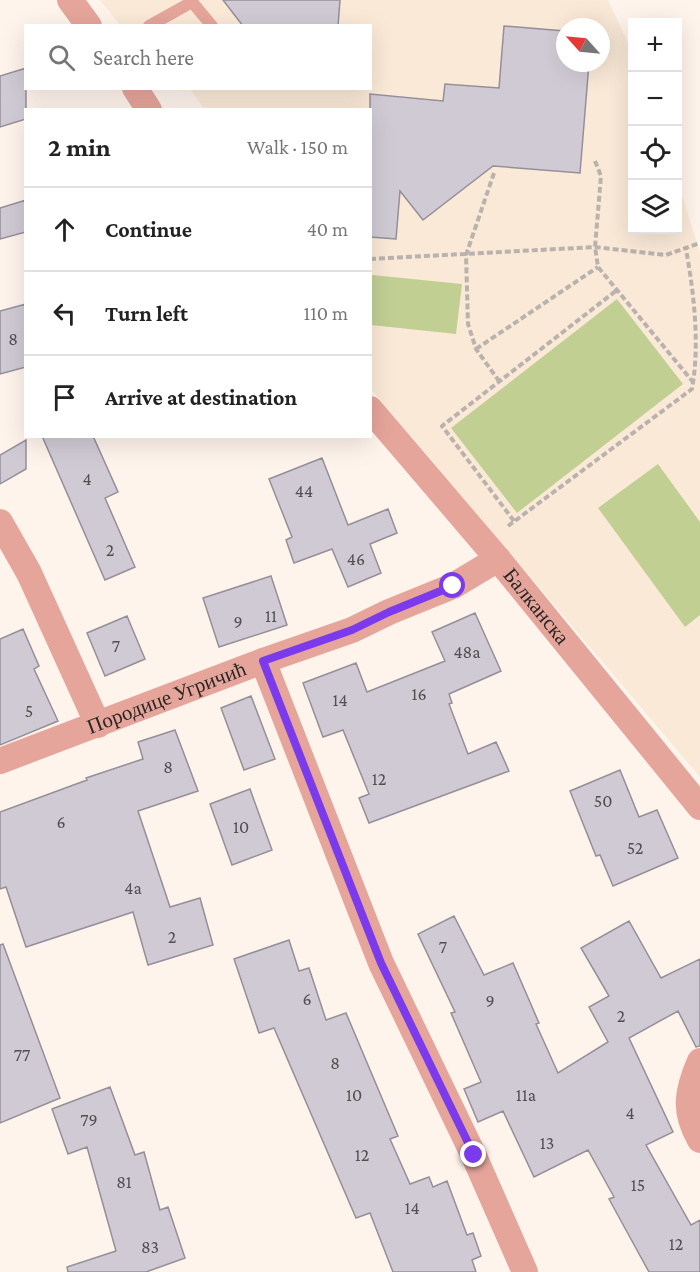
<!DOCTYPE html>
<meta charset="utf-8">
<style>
:root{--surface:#fff;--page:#f6f6f6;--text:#222;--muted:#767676;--line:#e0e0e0}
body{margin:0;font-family:"Crimson Pro",serif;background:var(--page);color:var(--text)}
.controls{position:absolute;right:18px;top:18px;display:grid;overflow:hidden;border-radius:0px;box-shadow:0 6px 24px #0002}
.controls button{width:54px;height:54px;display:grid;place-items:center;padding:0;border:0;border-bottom:2px solid var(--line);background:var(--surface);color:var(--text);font:30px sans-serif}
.compass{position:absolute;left:556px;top:18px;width:54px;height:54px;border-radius:50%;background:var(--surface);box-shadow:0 6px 24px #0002;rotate:297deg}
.stop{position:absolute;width:18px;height:18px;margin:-14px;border:4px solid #7c3aed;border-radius:50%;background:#fff}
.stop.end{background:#7c3aed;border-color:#fff;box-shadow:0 2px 6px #0008}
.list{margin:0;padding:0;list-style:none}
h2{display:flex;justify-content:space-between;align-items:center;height:78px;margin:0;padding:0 24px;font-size:26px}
h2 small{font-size:20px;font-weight:400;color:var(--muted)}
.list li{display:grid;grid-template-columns:39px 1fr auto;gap:18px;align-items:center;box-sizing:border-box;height:84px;padding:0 24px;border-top:2px solid var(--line)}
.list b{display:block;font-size:22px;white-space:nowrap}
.list em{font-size:20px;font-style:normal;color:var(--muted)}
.icon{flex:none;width:33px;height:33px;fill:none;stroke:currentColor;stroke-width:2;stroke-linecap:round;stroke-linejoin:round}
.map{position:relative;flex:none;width:700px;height:1272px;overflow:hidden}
.search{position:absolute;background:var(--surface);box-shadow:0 6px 24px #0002;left:24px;top:24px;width:348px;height:66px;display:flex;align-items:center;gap:15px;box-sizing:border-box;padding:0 21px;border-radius:0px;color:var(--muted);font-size:22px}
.panel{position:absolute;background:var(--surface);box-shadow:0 6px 24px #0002;left:24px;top:108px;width:348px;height:330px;border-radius:0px}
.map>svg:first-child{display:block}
.education{fill:#fae9d7;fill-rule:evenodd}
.green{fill:#c2cf93}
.building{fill:#cfcad4;stroke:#948f98;stroke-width:1.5}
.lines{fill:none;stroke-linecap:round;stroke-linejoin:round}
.path{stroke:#bab2ac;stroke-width:4;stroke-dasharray:6 3;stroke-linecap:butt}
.service{stroke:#e5a59b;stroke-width:12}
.minor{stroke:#e5a59b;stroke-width:26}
.route{stroke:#7c3aed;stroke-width:8}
.labels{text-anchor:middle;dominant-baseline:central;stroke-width:4.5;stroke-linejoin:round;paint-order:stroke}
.number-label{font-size:18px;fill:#534f50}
.street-label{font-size:21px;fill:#2a2624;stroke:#fff}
</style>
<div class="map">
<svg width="700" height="1272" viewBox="0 0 700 1272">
<rect width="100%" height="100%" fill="#fef4ec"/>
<path class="education" d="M100 0H608L632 51V230H678V182L700 253V777L371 389 370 110 204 109 190 89 370 88V26L120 25ZM565 27H601V63H565Z"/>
<path class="green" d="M372 275 462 284 456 334 371 325Z
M617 299 683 384 517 513 451 428Z
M658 464 700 522V615L685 627 598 508Z"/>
<path class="building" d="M223 0H340L338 26H243Z
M504 26 565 31V63H589L580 173 493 166 423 220 400 191 396 239 370 237V94L443 101 445 84 499 88Z
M26 68V119L0 127V76Z
M26 200V232L0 239V208Z
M26 304V367L0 374V311Z
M42 436H93L118 492 105 498 135 567 105 580Z
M26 440V469L0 484V455Z
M322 458 348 525 388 509 397 533 370 544 381 573 348 587 332 549 294 563 286 540 292 537 269 479Z
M271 576 287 625 219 647 203 598Z
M475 613 501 671 449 694 452 703 449 704 468 754 496 742 509 771 369 823 359 798 369 794 343 730 323 737 303 683 356 663 367 692 445 661 432 632Z
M127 616 145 659 105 676 87 633Z
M23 629 39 666 34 669 58 721 0 745V639Z
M251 696 275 759 244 770 221 708Z
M175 730 198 791 138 811 170 907 200 898 213 945 148 965 133 912 26 947 6 887 0 889V812L87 780 86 778 143 759 138 742Z
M620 770 639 817 657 810 678 858 613 886 600 855 596 856 570 791Z
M250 789 272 850 232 865 210 804Z
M454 916 484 975 513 963 539 1023 536 1024 558 1073 608 1042 589 1007 609 996 581 948 629 921 661 978 700 959V1046L696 1047 678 1011 629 1038 673 1132 646 1145 691 1225 700 1220V1272H649L609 1199 614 1197 588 1150 534 1177 503 1111 478 1122 464 1089 481 1082 451 1013 455 1012 418 934Z
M289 940 299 971 309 968 326 1020 346 1013 398 1136 390 1139 410 1184 429 1177 433 1187 447 1181 467 1235 473 1233 481 1256 472 1260 476 1272H393L370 1213 356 1218 274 1028 259 1033 234 959Z
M3 944 60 1098 0 1123V945Z
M110 1087 135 1155 144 1152 160 1210 168 1207 185 1258 146 1272H68L67 1267 116 1251 87 1147 68 1154 52 1109Z"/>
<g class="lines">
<path class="path" d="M595 161 601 176 595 247 598 267 693 382
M494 173 466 255 468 324 476 349 499 381
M370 259 595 247 666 255 700 243
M476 349 598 267
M514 521 442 426 617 290
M508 526 692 389C700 344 694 294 686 249"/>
<path class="service" d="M149 26 192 2 212 26"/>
<g class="minor">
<path d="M70 0 89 26"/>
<path d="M135 88 149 110"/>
<path id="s1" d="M370 409 498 559 700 807"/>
<path d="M0 522 29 573 98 725"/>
<path d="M263 661 381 963 474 1156 525 1272"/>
<path id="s2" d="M0 761 263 661 352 630 389 612 453 586 498 559"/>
<path d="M700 1061C687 1091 683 1111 700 1140"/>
</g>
</g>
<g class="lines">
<path class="route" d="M453 586 389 612 352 630 263 661 381 963 474 1155"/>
</g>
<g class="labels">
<g class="number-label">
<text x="13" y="339">8</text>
<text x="87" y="479">4</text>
<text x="304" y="491">44</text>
<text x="110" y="550">2</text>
<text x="356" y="559">46</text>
<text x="271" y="616">11</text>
<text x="238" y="622">9</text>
<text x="116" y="646">7</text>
<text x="467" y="652">48a</text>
<text x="419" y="694">16</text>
<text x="340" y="700">14</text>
<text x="29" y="711">5</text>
<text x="168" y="767">8</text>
<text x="379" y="779">12</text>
<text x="603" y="801">50</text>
<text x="61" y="822">6</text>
<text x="241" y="827">10</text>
<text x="635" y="848">52</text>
<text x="133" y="888">4a</text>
<text x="172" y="937">2</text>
<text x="443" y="947">7</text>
<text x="307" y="999">6</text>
<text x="490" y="1001">9</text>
<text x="621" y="1016">2</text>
<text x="22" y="1055">77</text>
<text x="335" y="1063">8</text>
<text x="354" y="1095">10</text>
<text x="526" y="1095">11a</text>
<text x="630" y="1113">4</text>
<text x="89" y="1120">79</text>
<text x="547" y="1143">13</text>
<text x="362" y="1155">12</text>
<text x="124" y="1182">81</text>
<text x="638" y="1185">15</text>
<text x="412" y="1208">14</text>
<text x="676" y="1244">12</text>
<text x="150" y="1247">83</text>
</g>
<g class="street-label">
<text stroke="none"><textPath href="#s1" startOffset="258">Балканска</textPath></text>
<text stroke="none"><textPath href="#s2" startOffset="178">Породице Угричић</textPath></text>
</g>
</g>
</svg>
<div class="controls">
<button>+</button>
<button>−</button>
<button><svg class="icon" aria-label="locate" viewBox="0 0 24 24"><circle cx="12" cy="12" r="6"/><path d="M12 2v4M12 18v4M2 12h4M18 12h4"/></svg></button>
<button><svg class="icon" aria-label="layers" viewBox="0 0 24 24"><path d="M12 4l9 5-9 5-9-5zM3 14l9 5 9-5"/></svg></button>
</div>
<svg class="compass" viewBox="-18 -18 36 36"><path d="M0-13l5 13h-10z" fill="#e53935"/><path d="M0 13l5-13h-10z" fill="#767676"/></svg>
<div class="stop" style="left:453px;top:586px"></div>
<div class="stop end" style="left:474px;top:1155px"></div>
<div class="search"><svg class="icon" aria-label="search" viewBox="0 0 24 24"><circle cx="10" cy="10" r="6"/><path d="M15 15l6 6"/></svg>Search here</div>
<section class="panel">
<h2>2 min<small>Walk · 150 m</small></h2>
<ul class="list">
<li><svg class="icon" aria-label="ahead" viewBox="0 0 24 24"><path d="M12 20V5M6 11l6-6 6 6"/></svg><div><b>Continue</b></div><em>40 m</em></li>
<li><svg class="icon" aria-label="left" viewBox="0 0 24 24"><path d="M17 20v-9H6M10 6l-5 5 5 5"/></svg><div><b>Turn left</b></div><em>110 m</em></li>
<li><svg class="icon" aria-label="arrive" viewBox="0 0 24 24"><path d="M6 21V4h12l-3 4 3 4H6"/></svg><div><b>Arrive at destination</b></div></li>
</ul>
</section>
</div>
